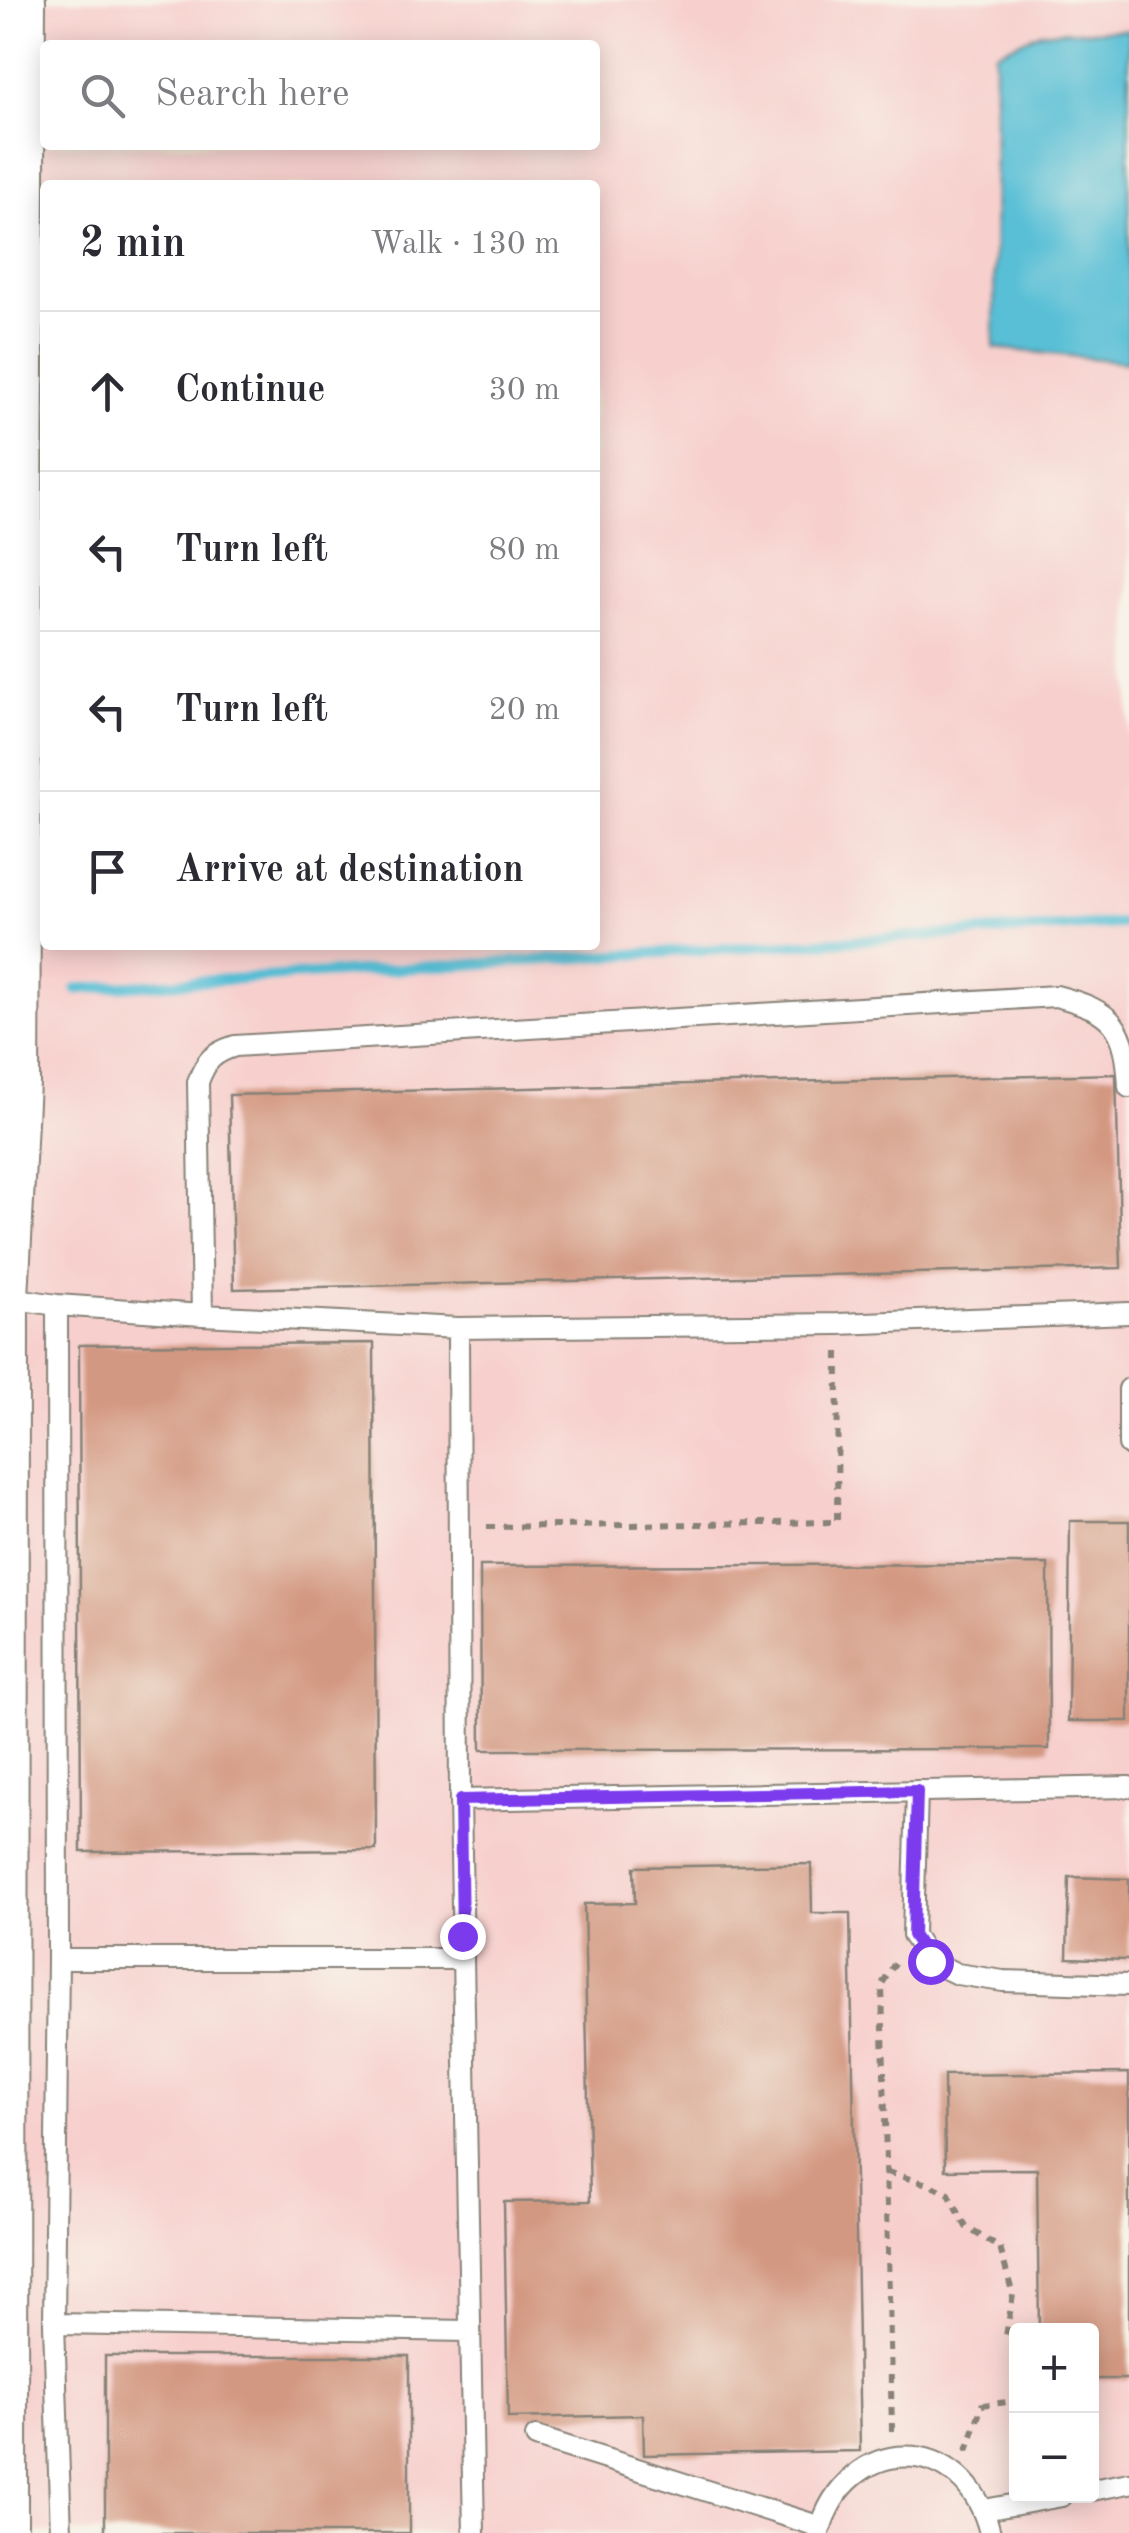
<!DOCTYPE html>
<meta charset="utf-8">
<style>
:root{--surface:#fff;--page:#f2f2f3;--text:#2b2b33;--muted:#7c7c81;--line:#e1e1e2}
body{margin:0;font-family:"Old Standard TT",serif;background:var(--page);color:var(--text)}
.controls{position:absolute;right:30px;bottom:30px;display:grid;overflow:hidden;border-radius:10px;box-shadow:0 5px 25px #0003}
.controls button{width:90px;height:90px;display:grid;place-items:center;padding:0;border:0;border-bottom:2px solid var(--line);background:var(--surface);color:var(--text);font:50px sans-serif}
.stop{position:absolute;width:30px;height:30px;margin:-22px;border:8px solid #7c3aed;border-radius:50%;background:#fff}
.stop.end{background:#7c3aed;border-color:#fff;box-shadow:0 2px 10px #0008}
.list{margin:0;padding:0;list-style:none}
h2{display:flex;justify-content:space-between;align-items:center;height:130px;margin:0;padding:0 40px;font-size:42px}
h2 small{font-size:32px;font-weight:400;color:var(--muted)}
.list li{display:grid;grid-template-columns:65px 1fr auto;gap:30px;align-items:center;box-sizing:border-box;height:160px;padding:0 40px;border-top:2px solid var(--line)}
.list b{display:block;font-size:38px;white-space:nowrap}
.list em{font-size:32px;font-style:normal;color:var(--muted)}
.icon{flex:none;width:55px;height:55px;fill:none;stroke:currentColor;stroke-width:2;stroke-linecap:round;stroke-linejoin:round}
.map{position:relative;flex:none;width:1129px;height:2533px;overflow:hidden}
.search{position:absolute;background:var(--surface);box-shadow:0 5px 25px #0003;left:40px;top:40px;width:560px;height:110px;display:flex;align-items:center;gap:25px;box-sizing:border-box;padding:0 35px;border-radius:10px;color:var(--muted);font-size:38px}
.panel{position:absolute;background:var(--surface);box-shadow:0 5px 25px #0003;left:40px;top:180px;width:560px;height:770px;border-radius:10px}
.map>svg:first-child{display:block}
.built{fill:#f7d0ce;fill-rule:evenodd}
.water{fill:#59bfd6;stroke:#3a6e79;stroke-width:2.5}
.lines{fill:none;stroke-linecap:round;stroke-linejoin:round}
.stream{stroke:#59bfd6;stroke-width:11}
.building{fill:#d39881}
.service-casing{stroke:#888278;stroke-width:24}
.tertiary-casing{stroke:#888278;stroke-width:54}
.path{stroke:#888278;stroke-width:6;stroke-dasharray:8 8;stroke-linecap:butt}
.service{stroke:#fff;stroke-width:20}
.tertiary{stroke:#fff;stroke-width:50}
.route{stroke:#7c3aed;stroke-width:12}
</style>
<div class="map">
<svg width="1129" height="2533" viewBox="0 0 1129 2533">
<rect width="100%" height="100%" fill="#f7f3e8"/>
<filter id="ink" filterUnits="userSpaceOnUse"><feTurbulence type="fractalNoise" baseFrequency=".01" numOctaves="2"/><feDisplacementMap in="SourceGraphic" scale="20" xChannelSelector="R" yChannelSelector="G"/><feConvolveMatrix kernelMatrix="1 2 1 2 8 2 1 2 1" color-interpolation-filters="sRGB"/></filter>
<filter id="wash" filterUnits="userSpaceOnUse"><feTurbulence type="fractalNoise" baseFrequency=".0048" numOctaves="4" result="noise"/><feDisplacementMap in="SourceGraphic" scale="40" xChannelSelector="R" yChannelSelector="G"/><feGaussianBlur stdDeviation="2.25" result="paint"/><feColorMatrix in="noise" values="0 0 0 0 0 0 0 0 0 0 0 0 0 0 0 0 0 1.4 0 .05"/><feComposite in="paint" operator="in"/></filter>
<g filter="url(#wash)">
<rect width="100%" height="100%" fill="#f5e8d3"/>
<path class="built" d="M0 0H1129V2533H0ZM45 45H595V145H45ZM45 185H595V945H45ZM1016 2330H1092V2496H1016Z"/>
<path class="water" d="M1129 30V362L994 348 995 53 1041 32Z"/>
<g class="lines">
<path class="stream" d="M77 989 1129 923"/>
</g>
<g id="blocks">
<path class="building" d="M1116 1074 1121 1268 234 1289 229 1095Z
M374 1343 376 1850 81 1852 79 1345Z
M1070 1521H1129V1721H1068Z
M1048 1564 1049 1749 481 1750 480 1566Z
M811 1864 812 1913H850L860 2451 644 2455 643 2415 508 2418 504 2202 590 2201 584 1904 635 1903 634 1867Z
M1069 1877 1129 1879V1960L1067 1958Z
M1129 2073V2379H1092V2330H1039L1037 2169 945 2170 944 2075Z
M105 2356H409V2533H105Z"/>
</g>
</g>
<g filter="url(#ink)">
<use href="#blocks" fill-opacity="0" stroke="#888278" stroke-width="2.5"/>
<g class="lines">
<defs>
<path id="service" d="M3 1297 57 1305 202 1315 458 1328 838 1324 1129 1313
M57 1305 58 1959 54 2324 61 2533
M202 1315 198 1082C206 1060 213 1053 235 1046L1056 996C1115 1011 1126 1027 1129 1087
M458 1328 460 1800 474 2533
M1129 1389V1445
M917 1791 913 1935 930 1961 957 1974 1003 1981 1129 1985
M460 1800 1129 1787
M58 1959H463
M54 2324 470 2331
M536 2437 821 2527
M1092 2490 1129 2483
M984 2510 1062 2496
M819 2533C847 2431 966 2431 990 2533"/>
<path id="tertiary" d="M2 2533 3 1297 14 1082 20 0"/>
</defs>
<use href="#service" class="service-casing"/>
<use href="#tertiary" class="tertiary-casing"/>
<path class="path" d="M487 1527 837 1522 838 1350
M887 2172 931 2185 949 2194 966 2227 1000 2248 1013 2295 1006 2336 1016 2346
M892 2431 882 1984 898 1958
M967 2451 982 2405 1016 2401"/>
<use href="#service" class="service"/>
<use href="#tertiary" class="tertiary"/>
</g>
</g>
<g class="lines" filter="url(#ink)">
<path class="route" d="M462 1936 460 1800 917 1791 913 1935 930 1961"/>
</g>
</svg>
<div class="controls">
<button>+</button>
<button>−</button>
</div>
<div class="stop" style="left:930px;top:1961px"></div>
<div class="stop end" style="left:462px;top:1936px"></div>
<div class="search"><svg class="icon" aria-label="search" viewBox="0 0 24 24"><circle cx="10" cy="10" r="6"/><path d="M15 15l6 6"/></svg>Search here</div>
<section class="panel">
<h2>2 min<small>Walk · 130 m</small></h2>
<ul class="list">
<li><svg class="icon" aria-label="ahead" viewBox="0 0 24 24"><path d="M12 20V5M6 11l6-6 6 6"/></svg><div><b>Continue</b></div><em>30 m</em></li>
<li><svg class="icon" aria-label="left" viewBox="0 0 24 24"><path d="M17 20v-9H6M10 6l-5 5 5 5"/></svg><div><b>Turn left</b></div><em>80 m</em></li>
<li><svg class="icon" aria-label="left" viewBox="0 0 24 24"><path d="M17 20v-9H6M10 6l-5 5 5 5"/></svg><div><b>Turn left</b></div><em>20 m</em></li>
<li><svg class="icon" aria-label="arrive" viewBox="0 0 24 24"><path d="M6 21V4h12l-3 4 3 4H6"/></svg><div><b>Arrive at destination</b></div></li>
</ul>
</section>
</div>
